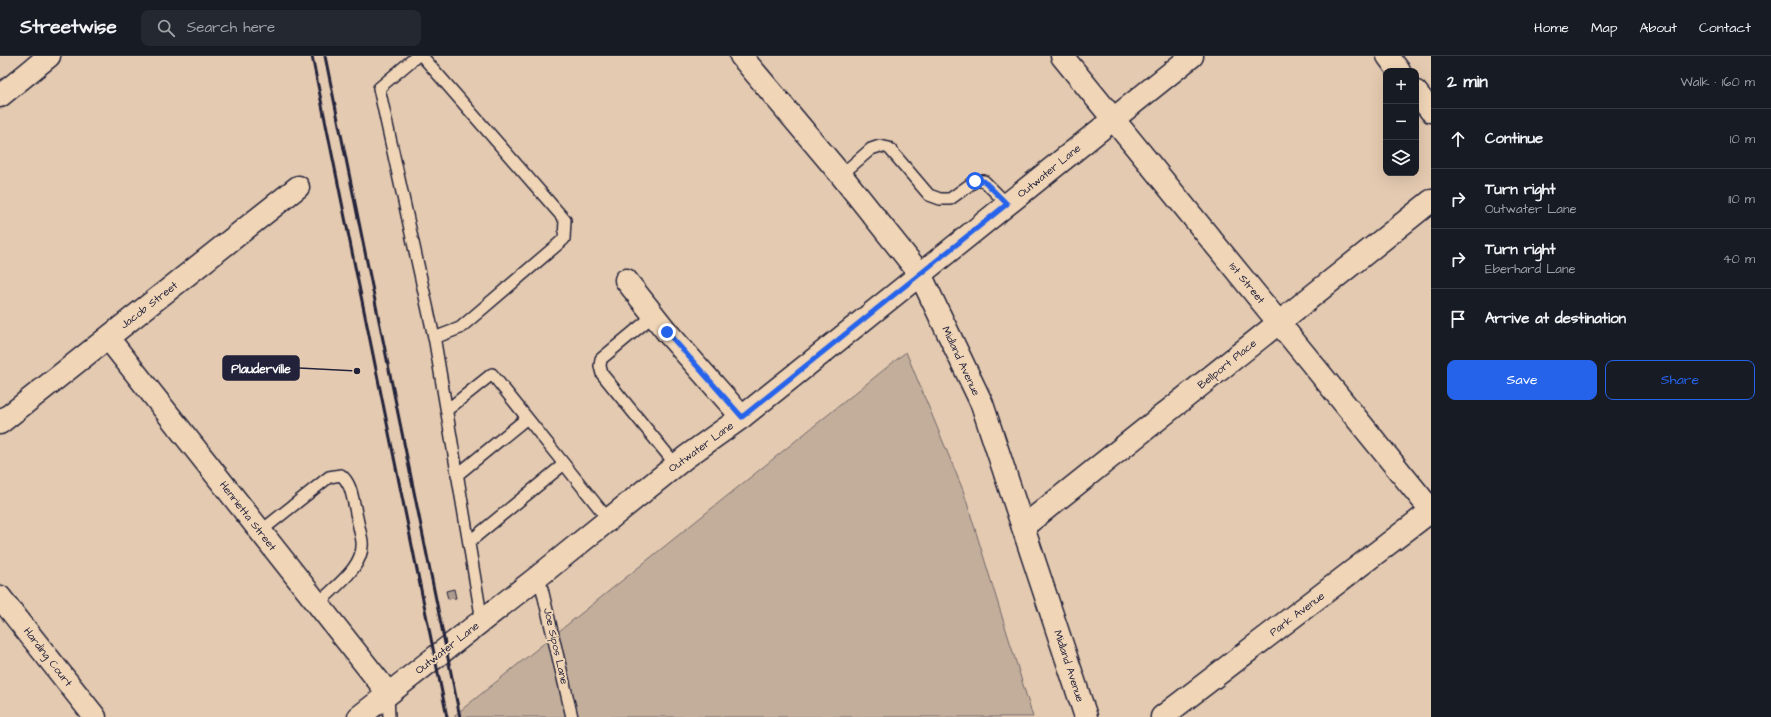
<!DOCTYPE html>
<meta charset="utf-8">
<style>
:root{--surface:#171b24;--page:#242831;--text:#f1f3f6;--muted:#9ea1a6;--line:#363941;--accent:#2563eb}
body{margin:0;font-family:"Architects Daughter",sans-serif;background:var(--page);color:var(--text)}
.controls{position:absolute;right:12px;top:12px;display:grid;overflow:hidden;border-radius:8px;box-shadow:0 4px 16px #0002}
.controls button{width:36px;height:36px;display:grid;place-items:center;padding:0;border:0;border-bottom:1px solid var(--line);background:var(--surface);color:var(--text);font:20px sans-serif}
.stop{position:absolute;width:12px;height:12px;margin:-9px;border:3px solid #2563eb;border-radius:50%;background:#fff}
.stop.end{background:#2563eb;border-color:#fff;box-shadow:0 1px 4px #0008}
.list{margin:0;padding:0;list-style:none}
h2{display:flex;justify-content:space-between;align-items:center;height:52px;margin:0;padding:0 16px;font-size:17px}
h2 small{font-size:13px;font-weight:400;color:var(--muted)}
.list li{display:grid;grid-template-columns:26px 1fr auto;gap:12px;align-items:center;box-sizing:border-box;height:60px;padding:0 16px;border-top:1px solid var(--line)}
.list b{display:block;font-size:15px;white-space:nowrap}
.list p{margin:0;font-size:13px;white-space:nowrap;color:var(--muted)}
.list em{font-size:13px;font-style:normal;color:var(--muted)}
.actions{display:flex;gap:8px;padding:12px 16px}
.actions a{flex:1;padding:9px 0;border:1px solid var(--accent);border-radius:8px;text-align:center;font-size:14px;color:var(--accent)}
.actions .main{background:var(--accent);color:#fff}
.icon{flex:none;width:22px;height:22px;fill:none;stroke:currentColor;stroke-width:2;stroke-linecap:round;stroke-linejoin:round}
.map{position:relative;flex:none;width:1431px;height:661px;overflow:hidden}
header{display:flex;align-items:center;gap:24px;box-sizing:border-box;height:56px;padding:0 20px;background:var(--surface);border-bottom:1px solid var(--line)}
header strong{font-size:19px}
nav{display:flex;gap:22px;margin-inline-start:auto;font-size:14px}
.search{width:280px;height:36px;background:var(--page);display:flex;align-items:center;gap:10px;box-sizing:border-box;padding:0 14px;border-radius:8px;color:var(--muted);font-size:15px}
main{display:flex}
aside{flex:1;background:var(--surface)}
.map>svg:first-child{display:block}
.green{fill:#c3ae9c;stroke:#72686c}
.building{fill:#ae9b8f;stroke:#22223b}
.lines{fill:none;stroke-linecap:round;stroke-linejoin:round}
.lane-casing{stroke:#22223b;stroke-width:14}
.street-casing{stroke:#22223b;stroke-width:25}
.secondary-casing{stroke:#22223b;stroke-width:25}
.lane{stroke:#f0d5b7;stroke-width:11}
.street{stroke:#f0d5b7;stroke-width:22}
.secondary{stroke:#f0d5b7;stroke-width:22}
.rail{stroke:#22223b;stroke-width:3}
.route{stroke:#2563eb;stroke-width:5}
.labels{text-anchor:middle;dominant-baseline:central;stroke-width:4;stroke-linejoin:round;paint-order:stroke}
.street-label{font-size:11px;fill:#22223b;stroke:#f0d5b7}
.leader{fill:none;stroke:#22223b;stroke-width:1.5}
.callout-dot{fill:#22223b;stroke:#f0d5b7;stroke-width:1.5}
.callout{fill:#22223b;stroke:#22223b;stroke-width:1.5}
.callout-label{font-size:12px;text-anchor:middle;font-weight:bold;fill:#fff}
</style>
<header>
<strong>Streetwise</strong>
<div class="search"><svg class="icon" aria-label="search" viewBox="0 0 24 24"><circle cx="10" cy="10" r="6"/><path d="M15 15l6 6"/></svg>Search here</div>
<nav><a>Home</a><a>Map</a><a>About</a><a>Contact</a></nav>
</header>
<main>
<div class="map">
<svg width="1431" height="661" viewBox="0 0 1431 661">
<rect width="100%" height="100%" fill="#e4cab0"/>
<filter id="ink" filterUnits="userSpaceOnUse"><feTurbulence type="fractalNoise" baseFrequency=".025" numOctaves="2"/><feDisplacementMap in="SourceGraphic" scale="8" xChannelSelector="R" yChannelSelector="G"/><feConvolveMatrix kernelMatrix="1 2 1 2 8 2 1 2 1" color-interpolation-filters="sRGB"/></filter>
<g filter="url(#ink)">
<path class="green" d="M906 296 963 434 1033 661H455V659Z"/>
<path class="building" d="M454 533 456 542 448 543 446 535Z"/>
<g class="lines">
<defs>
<path id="lane" d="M417 0 379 32 435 286 482 565
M422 0 565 164 564 183 460 272 434 282
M841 119 871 93 880 90 889 92 929 139 940 143H950L975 125H984L1007 148
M654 259 601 303 600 310 602 318 676 409
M447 354 492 318 564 408 469 486
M564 408 608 463
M457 419 527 362
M261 475 329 421 341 419C351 427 352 440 355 452 357 463 360 474 362 485 365 511 334 531 318 548
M539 520 572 661
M388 638 389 661"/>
<path id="street" d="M1062 0 1431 454
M1388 0 1399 15
M1416 36 1431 55
M0 40 49 0
M626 224 667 276 742 361
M108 282 388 637
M0 367 298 131
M1023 471 1431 145
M0 541 95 661
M1162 661 1431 455"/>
<path id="secondary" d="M741 0 841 119 920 218 982 348 1086 661
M359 661 539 520 686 401 742 361 806 310 1192 0"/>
</defs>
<use href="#lane" class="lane-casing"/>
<use href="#street" class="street-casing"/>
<use href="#secondary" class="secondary-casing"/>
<use href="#lane" class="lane"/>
<use href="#street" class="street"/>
<use href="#secondary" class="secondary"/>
<path class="rail" d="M312 0 447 661
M325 0 460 661"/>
</g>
</g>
<g class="lines" filter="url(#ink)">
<path class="route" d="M667 276 742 361 1007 148 984 125H975"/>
</g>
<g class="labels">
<g class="street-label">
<text transform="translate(1049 115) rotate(-39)">Outwater Lane</text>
<text transform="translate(1247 227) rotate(51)">1st Street</text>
<text transform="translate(149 249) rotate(-38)">Jacob Street</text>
<text transform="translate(961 305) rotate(65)">Midland Avenue</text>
<text transform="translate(1227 308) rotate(-39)">Bellport Place</text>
<text transform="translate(701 391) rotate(-36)">Outwater Lane</text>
<text transform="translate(248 460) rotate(52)">Henrietta Street</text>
<text transform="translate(1297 558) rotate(-37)">Park Avenue</text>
<text transform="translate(556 590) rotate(77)">Joe Sipos Lane</text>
<text transform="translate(447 592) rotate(-38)">Outwater Lane</text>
<text transform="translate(48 601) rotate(52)">Harding Court</text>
<text transform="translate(1069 610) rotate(72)">Midland Avenue</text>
</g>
</g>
<path class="leader" d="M357 315L299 312"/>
<circle class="callout-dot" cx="357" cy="315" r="4"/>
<rect class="callout" x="223" y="300" width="76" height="24" rx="4"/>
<g class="callout-label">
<text x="261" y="317">Plauderville</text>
</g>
</svg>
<div class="controls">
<button>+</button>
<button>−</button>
<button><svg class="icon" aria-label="layers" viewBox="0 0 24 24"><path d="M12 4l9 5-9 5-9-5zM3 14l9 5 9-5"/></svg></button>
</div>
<div class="stop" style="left:975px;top:125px"></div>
<div class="stop end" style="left:667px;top:276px"></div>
</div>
<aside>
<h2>2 min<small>Walk · 160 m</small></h2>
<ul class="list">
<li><svg class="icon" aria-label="ahead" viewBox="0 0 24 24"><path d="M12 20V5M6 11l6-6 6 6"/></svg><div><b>Continue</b></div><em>10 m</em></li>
<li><svg class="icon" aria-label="right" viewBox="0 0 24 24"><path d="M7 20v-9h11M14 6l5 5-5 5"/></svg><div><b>Turn right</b><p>Outwater Lane</p></div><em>110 m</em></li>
<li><svg class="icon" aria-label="right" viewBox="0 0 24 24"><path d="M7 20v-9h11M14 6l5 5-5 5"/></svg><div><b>Turn right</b><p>Eberhard Lane</p></div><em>40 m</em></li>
<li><svg class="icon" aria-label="arrive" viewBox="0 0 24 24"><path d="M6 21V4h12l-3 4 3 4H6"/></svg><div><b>Arrive at destination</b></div></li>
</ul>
<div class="actions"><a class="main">Save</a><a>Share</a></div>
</aside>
</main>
